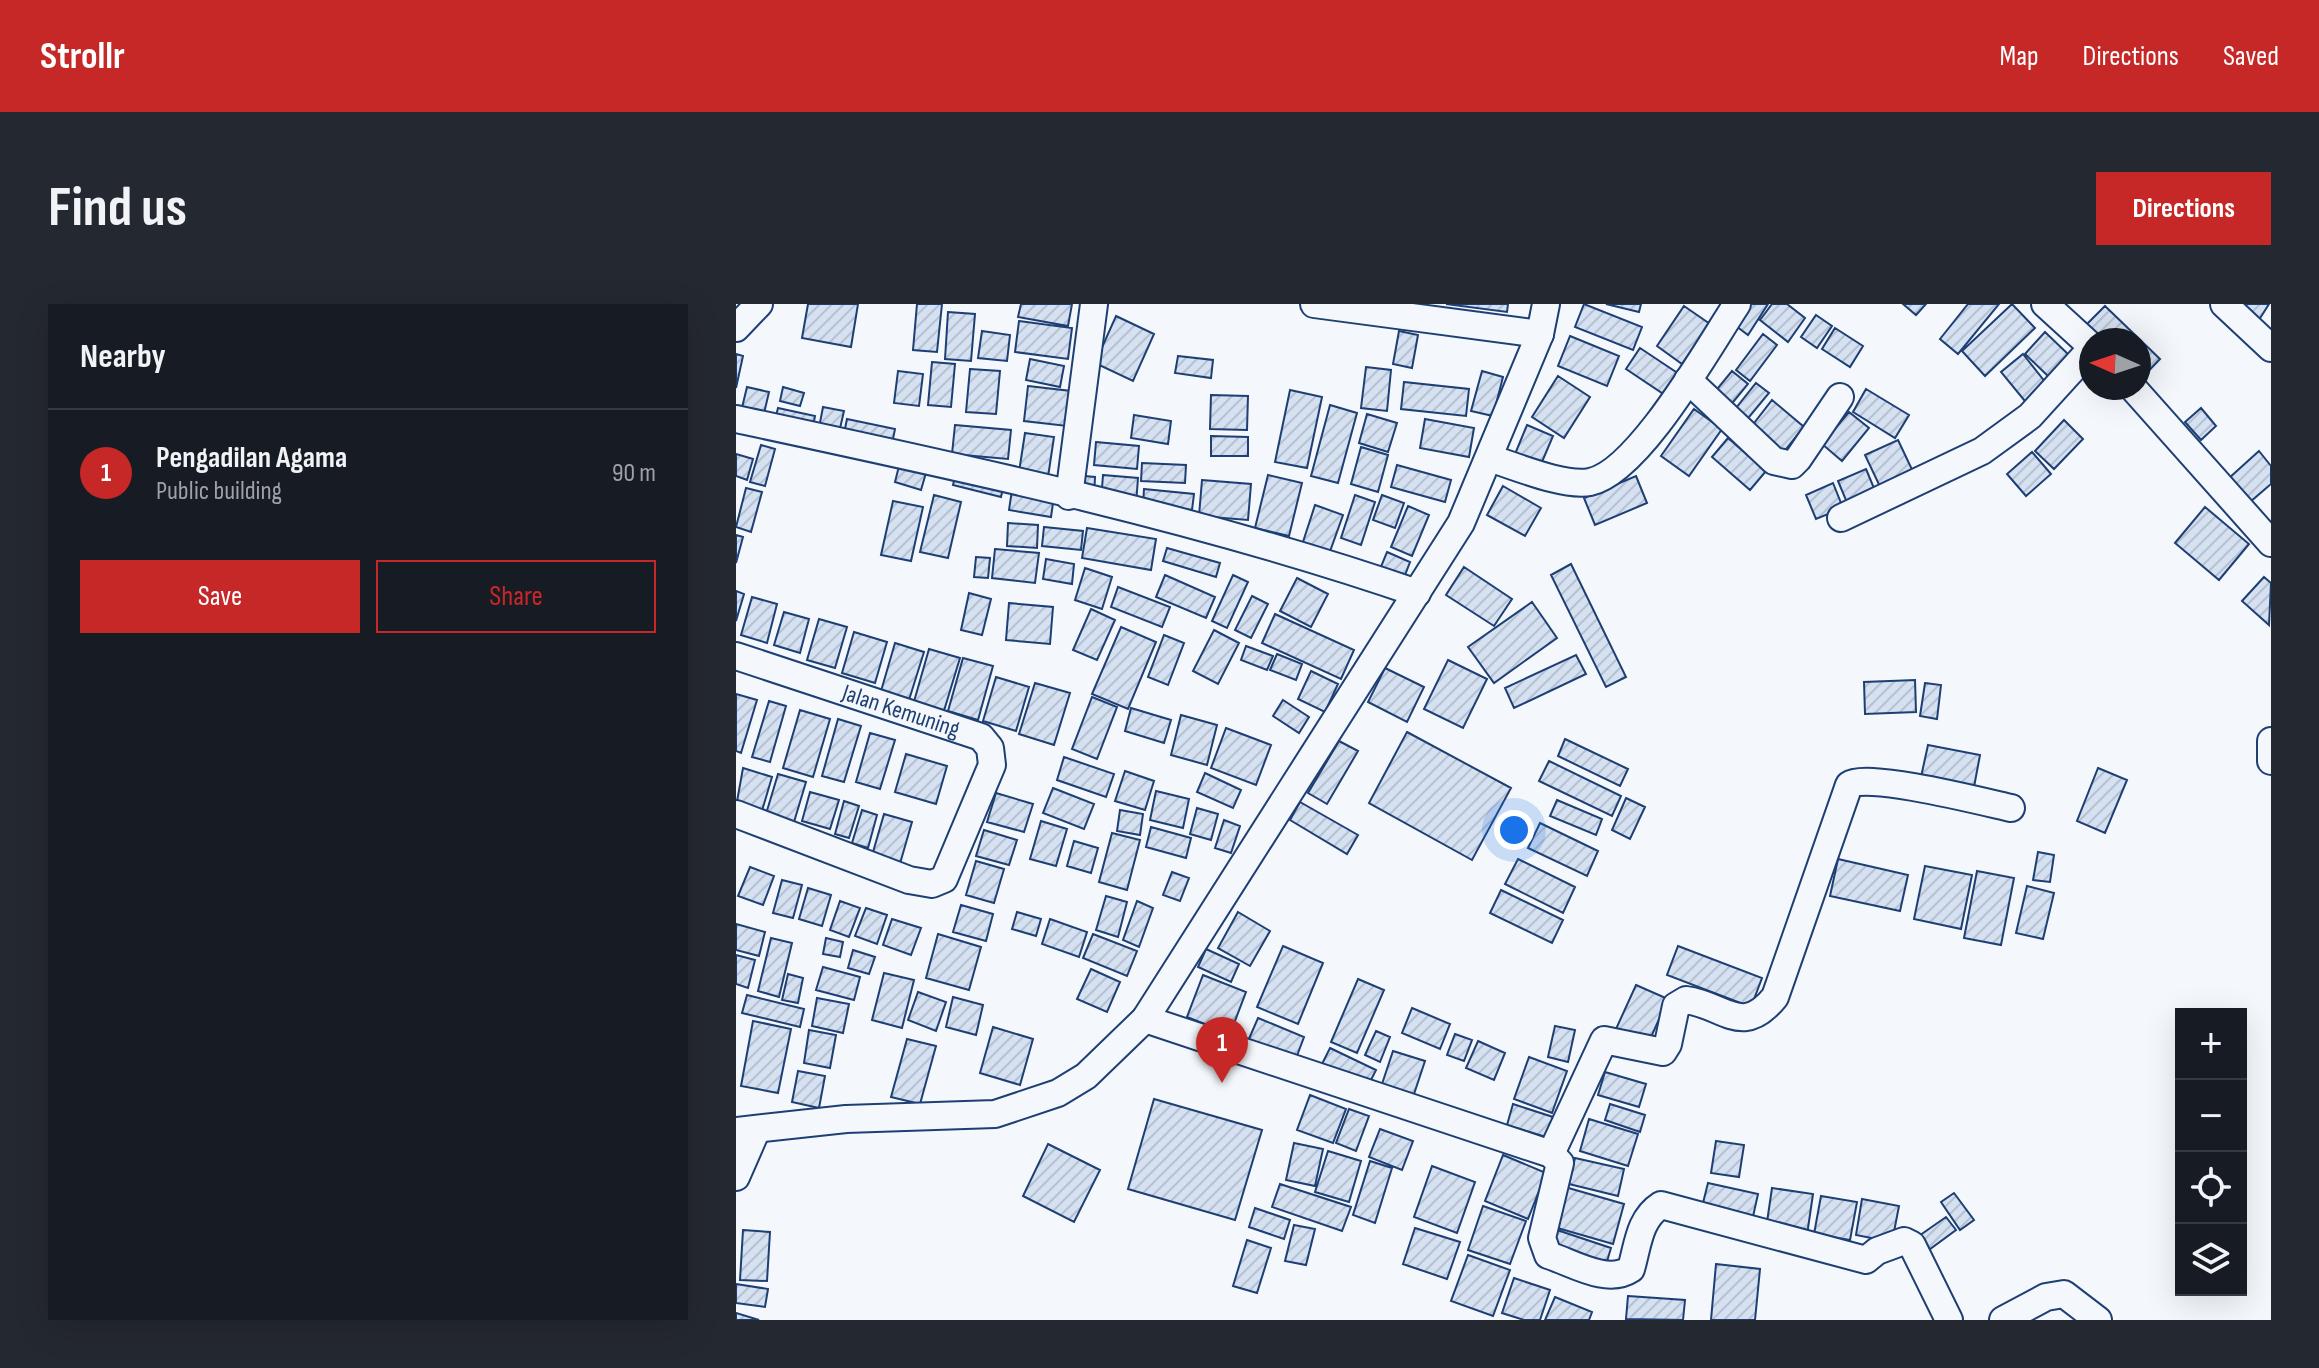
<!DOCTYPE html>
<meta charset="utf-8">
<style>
:root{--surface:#171b24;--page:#242831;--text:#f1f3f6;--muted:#9ea1a6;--line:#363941;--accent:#c62828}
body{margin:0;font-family:"Sofia Sans Condensed",sans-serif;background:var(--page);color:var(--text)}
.controls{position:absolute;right:24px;bottom:24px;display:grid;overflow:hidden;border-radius:0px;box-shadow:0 8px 32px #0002}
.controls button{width:72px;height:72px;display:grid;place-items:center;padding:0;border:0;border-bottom:2px solid var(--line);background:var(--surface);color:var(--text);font:40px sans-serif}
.compass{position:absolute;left:1343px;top:24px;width:72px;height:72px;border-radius:50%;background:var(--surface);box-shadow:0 8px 32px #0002;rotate:273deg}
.you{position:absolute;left:778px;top:526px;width:28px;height:28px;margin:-20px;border:6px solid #fff;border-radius:50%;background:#1a73e8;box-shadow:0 0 0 12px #1a73e833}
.badge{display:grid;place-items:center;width:52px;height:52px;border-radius:50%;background:var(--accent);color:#fff;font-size:26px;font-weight:700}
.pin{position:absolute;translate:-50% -66px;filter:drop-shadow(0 2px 4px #0008)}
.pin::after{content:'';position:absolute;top:42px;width:28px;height:24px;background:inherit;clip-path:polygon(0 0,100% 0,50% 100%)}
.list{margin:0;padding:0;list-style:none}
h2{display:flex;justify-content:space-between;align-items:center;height:104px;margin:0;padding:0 32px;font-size:34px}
h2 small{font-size:26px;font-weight:400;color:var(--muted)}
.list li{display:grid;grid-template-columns:52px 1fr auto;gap:24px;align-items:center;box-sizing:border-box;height:128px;padding:0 32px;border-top:2px solid var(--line)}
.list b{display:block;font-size:30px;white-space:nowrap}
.list p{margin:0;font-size:26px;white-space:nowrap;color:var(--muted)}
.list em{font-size:26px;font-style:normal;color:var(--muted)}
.actions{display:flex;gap:16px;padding:24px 32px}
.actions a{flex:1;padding:18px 0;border:2px solid var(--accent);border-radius:0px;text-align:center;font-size:28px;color:var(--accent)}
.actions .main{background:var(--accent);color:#fff}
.icon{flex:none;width:44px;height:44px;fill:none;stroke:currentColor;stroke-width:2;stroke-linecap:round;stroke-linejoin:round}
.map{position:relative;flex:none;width:1535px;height:1016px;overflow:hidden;border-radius:0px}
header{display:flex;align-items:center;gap:48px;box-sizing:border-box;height:112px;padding:0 40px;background:var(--accent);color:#fff}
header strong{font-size:38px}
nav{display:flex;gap:44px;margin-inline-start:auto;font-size:28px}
.intro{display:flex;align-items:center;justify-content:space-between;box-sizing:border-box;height:192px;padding:0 48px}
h1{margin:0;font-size:56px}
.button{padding:20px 36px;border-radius:0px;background:var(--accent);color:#fff;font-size:28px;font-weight:700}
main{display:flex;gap:48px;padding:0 48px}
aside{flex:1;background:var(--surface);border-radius:0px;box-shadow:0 8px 32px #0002}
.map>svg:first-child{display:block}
.building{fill:url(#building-hatch);stroke:#1d3f73;stroke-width:2}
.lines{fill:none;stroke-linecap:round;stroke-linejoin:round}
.street-casing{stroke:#1d3f73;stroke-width:30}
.street{stroke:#f4f7fb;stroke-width:26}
.labels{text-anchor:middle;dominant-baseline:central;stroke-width:6;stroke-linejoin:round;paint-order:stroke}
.street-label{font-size:24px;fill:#1d3f73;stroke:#f4f7fb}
</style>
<header>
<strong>Strollr</strong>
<nav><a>Map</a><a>Directions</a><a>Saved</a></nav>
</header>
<div class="intro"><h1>Find us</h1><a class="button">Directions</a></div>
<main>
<aside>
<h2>Nearby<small></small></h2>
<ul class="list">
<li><span class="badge">1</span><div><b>Pengadilan Agama</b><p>Public building</p></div><em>90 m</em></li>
</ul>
<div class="actions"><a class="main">Save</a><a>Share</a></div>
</aside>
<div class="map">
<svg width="1535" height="1016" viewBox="0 0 1535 1016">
<defs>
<pattern id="building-hatch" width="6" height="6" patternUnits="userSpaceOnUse" patternTransform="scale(2)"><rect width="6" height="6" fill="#d5e0f0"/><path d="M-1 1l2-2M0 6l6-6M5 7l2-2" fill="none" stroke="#b6c1d1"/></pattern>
</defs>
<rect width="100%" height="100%" fill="#f4f7fb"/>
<path class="building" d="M72 0H122L115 43 66 34Z
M181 0H206L201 48 177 46Z
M285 0H336L332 22 282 13Z
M710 0H772L771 8Z
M848 0 906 23 897 46 839 23Z
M870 0H905L903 8Z
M1009 0H1032L1012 31 996 19Z
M1036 0H1051L1069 14 1052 38 1024 16Z
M1167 0H1190L1180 11Z
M1232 0H1263L1222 50 1204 35Z
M1276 0 1299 24 1249 72 1226 47Z
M1497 0H1533L1523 16Z
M948 2 974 20 946 60 921 42Z
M1369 2 1424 55 1403 77V36H1359L1347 24Z
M212 8 239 10 235 57 209 55Z
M1080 11 1096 22 1081 44 1065 33Z
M380 12 418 30 397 77 359 59Z
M283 17 336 24 332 55 279 48Z
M1099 24 1127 42 1114 63 1086 45Z
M246 27 274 31 271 57 242 54Z
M663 27 682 31 676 64 657 60Z
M1309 28 1334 52 1314 74 1289 50Z
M1027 30 1041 41 1014 77 1000 66Z
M834 32 883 52 871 82 822 62Z
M904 44 946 72 932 93 890 65Z
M0 50 7 52 0 84Z
M1287 50 1314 84 1293 102 1265 68Z
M442 52 477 56 475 74 439 69Z
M294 55 328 62 324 83 290 76Z
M196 58 219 60 215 103 192 101Z
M630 63 655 66 651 107 625 104Z
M234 65 264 67 260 110 230 108Z
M162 67 187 70 183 102 158 99Z
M746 67 767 73 757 112 735 107Z
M996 67 1012 80 993 103 977 90Z
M822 72 854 93 828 134 796 113Z
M668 78 733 85 730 112 665 105Z
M1020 79 1033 89 1008 119 996 109Z
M292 82 335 87 331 122 288 117Z
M11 83 33 88 26 118 4 112Z
M47 83 68 89 64 102 44 97Z
M1130 85 1173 111 1159 134 1117 108Z
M554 86 586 93 571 164 539 158Z
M475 91 512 92 511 126 474 125Z
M1036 96 1068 123 1047 149 1015 123Z
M594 101 621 109 602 179 575 172Z
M87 103 108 107 102 133 82 129Z
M42 104 79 112 76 128 38 120Z
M1465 104 1480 122 1465 136 1449 118Z
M958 105 986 125 953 172 925 152Z
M1113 108 1133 124 1106 157 1086 140Z
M631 110 661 119 652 148 623 139Z
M398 111 435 117 432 140 395 134Z
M111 115 159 125 155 145 107 134Z
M689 115 738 124 733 153 684 144Z
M1328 116 1347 135 1318 165 1299 147Z
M219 121 275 126 272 155 216 150Z
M791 121 817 132 803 165 777 155Z
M289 129 318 133 312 173 283 168Z
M475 132 512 133V152H475Z
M992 134 1030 167 1014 186 976 153Z
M1162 136 1180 174 1147 189 1129 151Z
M360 138 403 142 401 165 358 161Z
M25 141 39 145 29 182 14 178Z
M625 143 652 151 642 188 615 180Z
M1523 147 1535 162V180L1514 198 1493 174Z
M1296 148 1315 170 1290 192 1271 170Z
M0 150 17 155 11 176 0 172Z
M165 154 192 162 185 186 159 178Z
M406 159 450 161 449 179 405 177Z
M661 161 715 176 709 198 655 183Z
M1130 165 1140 189 1112 201 1102 177Z
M220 169 268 180 265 193 217 181Z
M367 171 402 174 400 200 365 197Z
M532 171 566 179 553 232 519 224Z
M348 172 359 173 358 193 347 192Z
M900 172 911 199 859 221 848 194Z
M466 176 515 180 512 216 463 212Z
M1097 179 1107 204 1080 215 1070 191Z
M767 182 805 204 789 232 751 211Z
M10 184 26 188 15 228 0 223Z
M408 185 458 190 456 206 407 201Z
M276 186 318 192 315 213 273 206Z
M198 191 225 198 212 254 184 248Z
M619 191 639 198 625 241 605 234Z
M646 191 668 199 659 224 637 216Z
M157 197 187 203 175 257 145 251Z
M579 201 607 211 592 253 565 244Z
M672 202 693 211 676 252 655 243Z
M1469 203 1513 240 1483 276 1439 239Z
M272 219 302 221 301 244 271 242Z
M308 223 347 227 345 246 306 242Z
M351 224 420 235 415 266 346 254Z
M0 231 7 233 0 259Z
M431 244 484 259 480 273 427 257Z
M259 245 303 249 299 279 256 274Z
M651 248 674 258 666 279 642 270Z
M240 253 254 254 252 274 238 273Z
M310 255 338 260 336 280 307 275Z
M835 260 890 373 870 383 815 271Z
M728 263 776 295 758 322 710 291Z
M349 264 376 273 366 305 339 296Z
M429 271 479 293 470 314 420 293Z
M497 271 512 278 491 324 476 317Z
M1528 273 1535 279 1533 321 1506 297Z
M561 274 592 290 575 323 544 307Z
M382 283 434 303 426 323 375 303Z
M0 287 8 290 0 317Z
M233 289 255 295 246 331 225 326Z
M516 292 532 300 515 334 499 326Z
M16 293 41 300 31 339 5 331Z
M796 298 821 334 758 379 732 343Z
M273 299 317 303 314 340 270 336Z
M355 305 379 316 361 356 337 346Z
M48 308 73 315 64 349 38 341Z
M539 310 618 346 605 375 526 339Z
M83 315 111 323 99 364 71 356Z
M385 323 420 338 392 405 356 390Z
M478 326 503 339 482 380 457 367Z
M118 328 151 338 139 379 106 369Z
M428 331 448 339 432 381 412 373Z
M159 339 188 348 173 396 145 387Z
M510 342 537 352 531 366 505 356Z
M193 345 224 354 207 410 177 401Z
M541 350 566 360 560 376 534 366Z
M840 351 850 370 778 404 769 384Z
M227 354 257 362 242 416 212 407Z
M712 356 751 375 727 424 688 405Z
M649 364 688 383 671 418 632 398Z
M575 367 602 380 589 408 562 395Z
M260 373 293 383 280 427 247 417Z
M1179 376 1180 408 1129 410 1128 378Z
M299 379 334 389 318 441 283 430Z
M1189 379 1205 381 1201 415 1184 412Z
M0 390 21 396 5 449 0 447Z
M356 393 381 403 361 455 336 445Z
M547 396 573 413 563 429 537 412Z
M33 397 50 402 34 458 16 453Z
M395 404 435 416 428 439 389 427Z
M64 406 94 415 77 473 47 464Z
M445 411 481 421 471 461 435 451Z
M102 415 125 422 108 478 86 472Z
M490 424 535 441 520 481 475 464Z
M671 428 775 484 736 556 633 499Z
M134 429 159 436 144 485 120 478Z
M829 435 892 465 884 482 822 452Z
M603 437 622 447 591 500 572 489Z
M1192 441 1244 451 1238 483 1185 473Z
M170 450 211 462 200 500 159 488Z
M328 453 378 470 370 493 321 476Z
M813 457 885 492 876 512 803 477Z
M7 464 36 473 25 510 0 503Z
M1362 464 1391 476 1369 529 1341 517Z
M389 467 418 477 409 506 379 497Z
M469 469 505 486 497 504 461 488Z
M42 470 70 478 58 518 30 510Z
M317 484 358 500 348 525 307 509Z
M420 487 453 495 447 524 414 516Z
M74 488 103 496 94 525 66 517Z
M260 489 297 500 288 528 251 518Z
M890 494 909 503 894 535 876 526Z
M821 496 866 515 860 531 814 512Z
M108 497 123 502 113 534 99 530Z
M564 498 622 531 611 550 554 516Z
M461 504 482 510 475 536 454 530Z
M126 506 141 511 132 544 116 539Z
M384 506 407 510 404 531 381 527Z
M148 510 176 518 163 563 135 555Z
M488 516 504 522 495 549 479 544Z
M305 517 331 525 320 562 294 555Z
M804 519 862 547 851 572 792 544Z
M415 523 455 534 450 554 410 543Z
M248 526 281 536 273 561 240 552Z
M376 529 404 536 391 586 363 578Z
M338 537 362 544 355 569 331 562Z
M1302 548 1318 551 1314 578 1297 576Z
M782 555 839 583 827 609 769 580Z
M1102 555 1172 571 1164 607 1094 592Z
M240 557 268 565 258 599 230 591Z
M1189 562 1236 571 1225 625 1178 615Z
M14 563 38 572 27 601 2 592Z
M1241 567 1278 574 1265 641 1228 634Z
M436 568 453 574 444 597 427 591Z
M46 576 66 581 57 614 37 609Z
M1291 582 1318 589 1307 635 1280 629Z
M72 584 95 591 86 622 63 615Z
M765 586 827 616 816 639 754 609Z
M370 592 391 598 382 633 360 626Z
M104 597 124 604 113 633 94 626Z
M401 597 417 604 403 643 387 636Z
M225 601 257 610 250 637 217 628Z
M130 604 151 611 141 640 119 632Z
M281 608 305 615 300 632 276 625Z
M502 608 534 627 514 662 482 644Z
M156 615 185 624 175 651 147 641Z
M314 615 351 628 343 653 306 640Z
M0 620 29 628 23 652 0 646Z
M202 630 245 643 233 686 190 674Z
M357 630 401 647 391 672 347 654Z
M35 634 56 639 43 693 22 687Z
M90 634 107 638 104 653 87 650Z
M547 642 587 659 562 720 521 703Z
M942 642 1026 674 1015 703 931 671Z
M470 645 503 660 495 678 462 663Z
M117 646 139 653 133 670 112 664Z
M0 651 19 656 12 684 0 680Z
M87 663 124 673 118 696 80 686Z
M355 665 384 678 371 708 341 695Z
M148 669 178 676 166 724 136 716Z
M52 670 67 674 62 699 46 696Z
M467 671 510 688 494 730 451 713Z
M622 675 648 686 621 749 595 738Z
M900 681 932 695 912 740 880 725Z
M182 688 210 698 200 727 172 716Z
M11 691 68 705 64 723 6 709Z
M217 693 247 701 240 731 210 723Z
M81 694 113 700 107 729 76 722Z
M676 704 714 720 704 745 666 729Z
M522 714 568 733 559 757 512 737Z
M17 717 55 725 42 789 5 782Z
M819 722 839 726 832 758 812 753Z
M257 723 297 735 284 781 244 769Z
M73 726 100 731 94 764 68 759Z
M640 727 654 733 644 758 629 751Z
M719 730 736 736 728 757 711 751Z
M171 735 200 742 184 800 155 793Z
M742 737 769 749 758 776 730 764Z
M594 744 640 766 632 782 586 760Z
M657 747 689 757 677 793 645 783Z
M793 753 831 767 816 809 778 795Z
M62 767 89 772 83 804 56 798Z
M869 768 910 780 903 803 862 791Z
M574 791 610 805 597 839 561 826Z
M418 795 526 826 499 916 392 885Z
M777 800 817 813 810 833 771 821Z
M874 800 909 811 904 828 869 816Z
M613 805 633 812 620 847 600 839Z
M853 815 902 830 892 862 844 847Z
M644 825 677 837 666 866 633 853Z
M980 837 1008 841 1003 873 975 869Z
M558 839 587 845 579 882 550 876Z
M312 840 364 866 338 918 287 892Z
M592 847 625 857 613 898 579 888Z
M767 851 810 869 792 915 749 897Z
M839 854 888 865 882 892 833 880Z
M634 857 656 864 639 919 617 911Z
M696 862 739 878 721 929 678 913Z
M972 879 1022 890 1016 917 965 907Z
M544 880 615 903 606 927 536 903Z
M829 883 888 900 877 940 818 923Z
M1036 884 1077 890 1071 931 1030 925Z
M1218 889 1238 916 1224 926 1205 898Z
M1085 892 1121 898 1114 936 1078 930Z
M1126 895 1163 902 1156 938 1120 931Z
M747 902 790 917 774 960 732 946Z
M519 904 554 916 548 935 513 923Z
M1210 913 1220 926 1190 948 1180 934Z
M558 921 579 925 570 961 549 957Z
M679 924 724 938 711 975 667 960Z
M818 925 875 944 869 964 811 945Z
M7 926 34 928 31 977 4 976Z
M511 936 535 944 521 989 497 982Z
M732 951 774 966 757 1012 715 997Z
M980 960 1024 965 1019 1016H975Z
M778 974 814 986 804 1016H788L766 1009Z
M0 980 32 985 29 1003 0 999Z
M892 992 949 996 947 1016 890 1015Z
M819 993 856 1008 853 1016H809Z
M0 1009 23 1016H0Z"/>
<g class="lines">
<defs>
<g id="street">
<path d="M578 0 804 30"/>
<path d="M1309 0 1355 42"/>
<path d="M1488 0 1535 44"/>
<path d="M0 24 23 0"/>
<path d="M952 76 1038 157 1056 161 1062 155 1104 93"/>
<path d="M1397 84 1535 239"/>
<path d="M0 115C229 164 460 213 681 289"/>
<path d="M753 154C779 162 828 183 854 178 903 168 973 42 1001 0"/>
<path d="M333 192 358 0"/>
<path d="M1105 214 1246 147 1294 112 1355 45"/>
<path id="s1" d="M0 352 245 433 254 444 256 461 208 575 196 580 173 576 0 510"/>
<path d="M1535 437V457"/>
<path d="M409 715 815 850 824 859 806 934 812 951C837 959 871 981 895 965 902 941 903 915 925 901L1130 956 1141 947 1168 937 1176 941 1213 1016"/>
<path d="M0 827 110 815 259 810 322 789 350 772 409 715 725 219 804 30 810 0"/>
<path d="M815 850 868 736 927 748 932 740 940 702 950 696C988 701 1006 734 1039 693L1113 481C1130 468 1248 498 1275 504"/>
<path d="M0 873 21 825"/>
<path d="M1267 1016 1310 993 1328 990 1362 1016"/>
</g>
</defs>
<use href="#street" class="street-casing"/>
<use href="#street" class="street"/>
</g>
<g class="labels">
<g class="street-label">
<text stroke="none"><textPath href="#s1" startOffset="174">Jalan Kemuning</textPath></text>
</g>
</g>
</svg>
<div class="controls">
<button>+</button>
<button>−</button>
<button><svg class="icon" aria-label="locate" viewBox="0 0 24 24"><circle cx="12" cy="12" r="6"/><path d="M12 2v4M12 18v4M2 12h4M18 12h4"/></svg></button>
<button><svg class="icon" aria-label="layers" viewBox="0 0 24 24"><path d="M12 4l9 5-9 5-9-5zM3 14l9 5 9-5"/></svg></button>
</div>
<svg class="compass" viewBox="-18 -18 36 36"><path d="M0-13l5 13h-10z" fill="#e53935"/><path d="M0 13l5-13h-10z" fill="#9ea1a6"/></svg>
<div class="you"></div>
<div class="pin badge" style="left:486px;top:779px">1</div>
</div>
</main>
